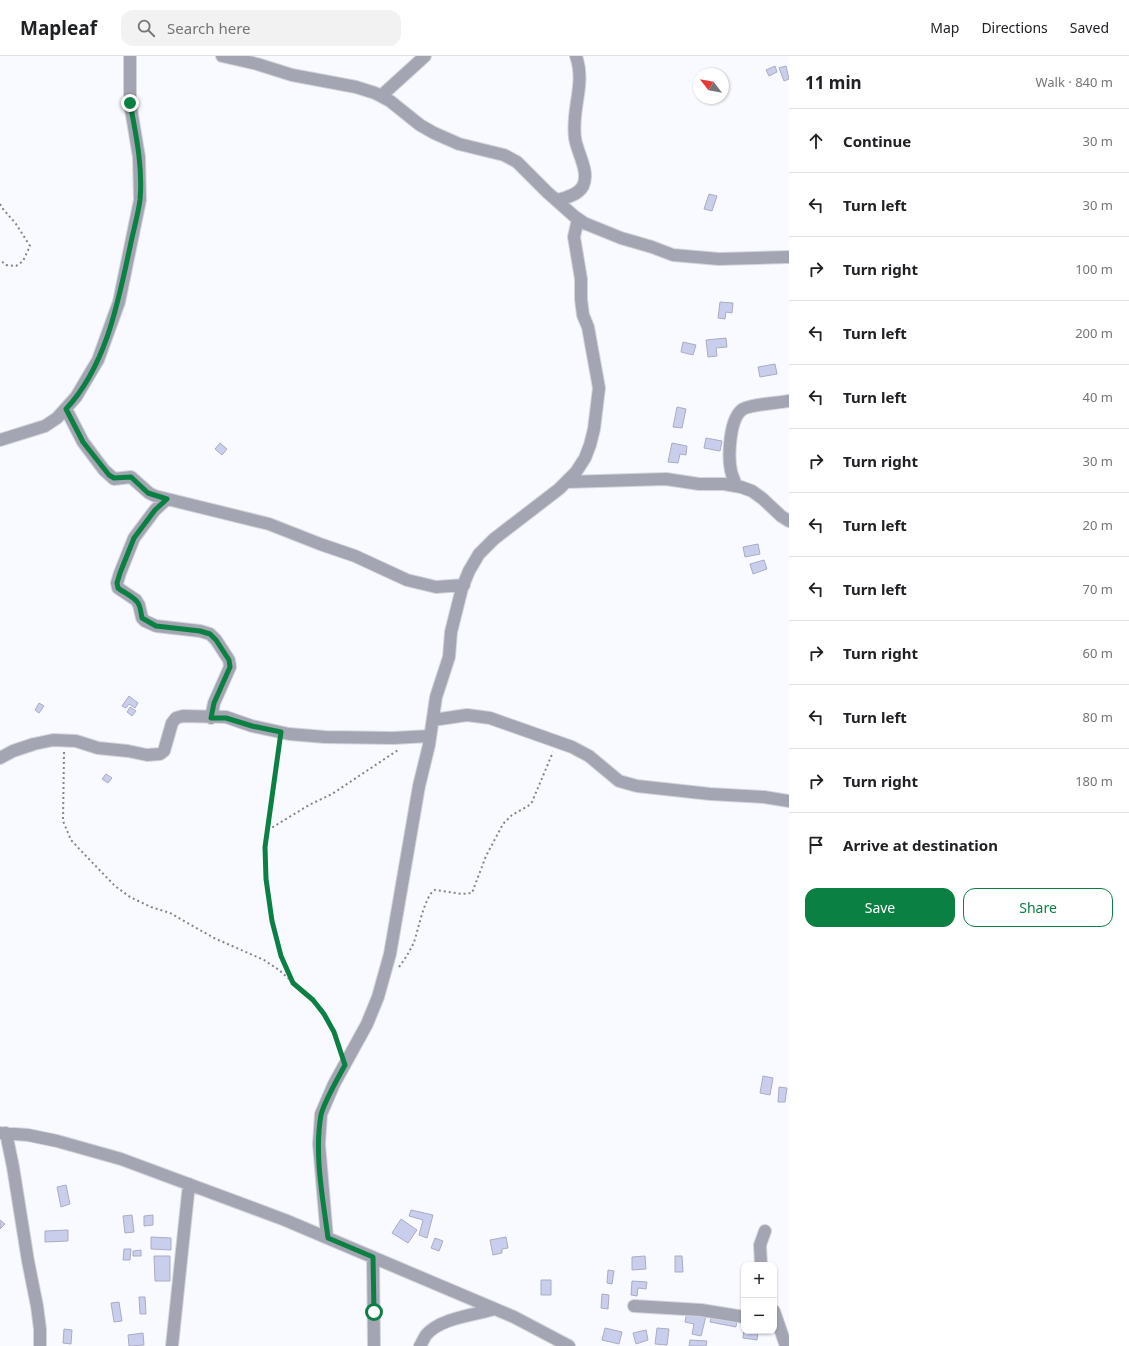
<!DOCTYPE html>
<meta charset="utf-8">
<style>
:root{--surface:#fff;--page:#f2f2f2;--text:#202124;--muted:#757577;--line:#e0e0e0;--accent:#0b8043}
body{margin:0;font-family:"Noto Sans",sans-serif;background:var(--page);color:var(--text)}
.controls{position:absolute;right:12px;bottom:12px;display:grid;overflow:hidden;border-radius:8px;box-shadow:0 1px 3px #0004}
.controls button{width:36px;height:36px;display:grid;place-items:center;padding:0;border:0;border-bottom:1px solid var(--line);background:var(--surface);color:var(--text);font:20px sans-serif}
.compass{position:absolute;left:693px;top:12px;width:36px;height:36px;border-radius:50%;background:var(--surface);box-shadow:0 1px 3px #0004;rotate:301deg}
.stop{position:absolute;width:12px;height:12px;margin:-9px;border:3px solid #0b8043;border-radius:50%;background:#fff}
.stop.end{background:#0b8043;border-color:#fff;box-shadow:0 1px 4px #0008}
.list{margin:0;padding:0;list-style:none}
h2{display:flex;justify-content:space-between;align-items:center;height:52px;margin:0;padding:0 16px;font-size:17px}
h2 small{font-size:13px;font-weight:400;color:var(--muted)}
.list li{display:grid;grid-template-columns:26px 1fr auto;gap:12px;align-items:center;box-sizing:border-box;height:64px;padding:0 16px;border-top:1px solid var(--line)}
.list b{display:block;font-size:15px;white-space:nowrap}
.list em{font-size:13px;font-style:normal;color:var(--muted)}
.actions{display:flex;gap:8px;padding:12px 16px}
.actions a{flex:1;padding:9px 0;border:1px solid var(--accent);border-radius:12px;text-align:center;font-size:14px;color:var(--accent)}
.actions .main{background:var(--accent);color:#fff}
.icon{flex:none;width:22px;height:22px;fill:none;stroke:currentColor;stroke-width:2;stroke-linecap:round;stroke-linejoin:round}
.map{position:relative;flex:none;width:789px;height:1290px;overflow:hidden}
header{display:flex;align-items:center;gap:24px;box-sizing:border-box;height:56px;padding:0 20px;background:var(--surface);border-bottom:1px solid var(--line)}
header strong{font-size:19px}
nav{display:flex;gap:22px;margin-inline-start:auto;font-size:14px}
.search{width:280px;height:36px;background:var(--page);display:flex;align-items:center;gap:10px;box-sizing:border-box;padding:0 14px;border-radius:12px;color:var(--muted);font-size:15px}
main{display:flex}
aside{flex:1;background:var(--surface)}
.map>svg:first-child{display:block}
.building{fill:#caceed;stroke:#a9acc4}
.lines{fill:none;stroke-linecap:round;stroke-linejoin:round}
.minor-casing{stroke:#d4d5db;stroke-width:14}
.path{stroke:#84858b;stroke-width:2;stroke-dasharray:2 3;stroke-linecap:butt}
.minor{stroke:#a3a5b2;stroke-width:12}
.route{stroke:#0b8043;stroke-width:5}
</style>
<header>
<strong>Mapleaf</strong>
<div class="search"><svg class="icon" aria-label="search" viewBox="0 0 24 24"><circle cx="10" cy="10" r="6"/><path d="M15 15l6 6"/></svg>Search here</div>
<nav><a>Map</a><a>Directions</a><a>Saved</a></nav>
</header>
<main>
<div class="map">
<svg width="789" height="1290" viewBox="0 0 789 1290">
<rect width="100%" height="100%" fill="#f9faff"/>
<path class="building" d="M775 10 777 16 769 20 766 14Z
M786 10 789 23 784 25 779 12Z
M709 138 717 140 712 155 704 153Z
M720 246 733 247 732 257 726 256 725 263 718 262Z
M726 282 727 291 716 292 717 300 708 301 706 284Z
M683 286 696 289 693 299 681 296Z
M775 308 777 318 760 321 758 311Z
M677 351 686 353 682 372 673 371Z
M706 382 722 385 720 395 704 392Z
M220 387 227 393 222 399 215 393Z
M672 387 687 390 686 399 680 398 678 407 668 406Z
M758 488 760 498 745 501 743 491Z
M764 504 767 513 753 518 750 508Z
M129 640 138 647 135 652 129 648 126 652 122 650Z
M39 647 44 650 39 657 35 654Z
M130 651 136 655 132 660 127 656Z
M106 718 112 722 108 727 102 723Z
M763 1020 773 1022 770 1039 760 1037Z
M779 1031 787 1032 785 1046H778Z
M66 1129 70 1148 61 1151 57 1131Z
M411 1154 433 1159 427 1182 419 1179 423 1164 409 1160Z
M132 1159 134 1176 125 1177 123 1160Z
M153 1159V1169L144 1170V1160Z
M401 1163 417 1174 408 1187 392 1177Z
M0 1164 5 1168 0 1173Z
M68 1174V1185L45 1186V1175Z
M151 1181 171 1182V1194L151 1193Z
M506 1181 508 1192 502 1193V1197L493 1199 490 1184Z
M435 1182 443 1185 439 1195 431 1192Z
M124 1193H131L130 1204H123Z
M141 1194V1200H133V1195Z
M154 1200H170V1225H155Z
M645 1200 646 1213 632 1214V1201Z
M675 1200H682L683 1216H675Z
M608 1214 614 1215 612 1228 607 1227Z
M541 1224H551V1239H541Z
M632 1225 647 1226 646 1233 638 1232 637 1240 631 1239Z
M602 1238 609 1239 608 1253 601 1252Z
M139 1241H145L146 1258H140Z
M119 1246 122 1265 114 1266 111 1247Z
M687 1256 706 1260 701 1280 692 1278 694 1268 685 1266Z
M712 1259 737 1264 736 1271 710 1266Z
M605 1272 622 1276 619 1288 602 1284Z
M657 1272 669 1273 667 1289 655 1288Z
M64 1273 72 1274 71 1288 63 1287Z
M646 1274 648 1284 636 1288 633 1277Z
M744 1274V1275H758L757 1284 743 1282Z
M143 1277 144 1289 129 1290 128 1279Z
M690 1284 707 1285 706 1290H689Z"/>
<g class="lines">
<defs>
<path id="minor" d="M222 0 257 8 292 19 356 31 375 37 390 45 420 69 434 77 459 88 504 99 517 106 547 136 574 160 584 167 621 182 652 191 673 199 719 203 789 201
M381 40 425 0
M557 144C566 142 578 139 583 130 590 115 577 97 575 82 571 52 586 29 576 0
M66 353 83 386 104 414 114 423 131 421 149 437 155 440 269 468 320 488 355 500 407 524 436 531 464 529
M0 384 45 370 57 362 76 341 98 304 119 246 140 144 139 101 130 47V0
M566 426 666 423 699 428H724L741 431 752 435 763 443 781 460 789 465
M736 430C735 425 732 420 731 415 728 401 729 362 743 353 752 348 778 347 789 345
M167 443 155 454 134 482 120 517 117 527 118 532 136 544 139 549 142 562 145 565 156 570 200 575 210 578 216 584 229 604 230 611 214 647 211 662
M433 664 467 659 490 662 572 691 589 700 619 725 637 730 710 738 764 741 789 745
M0 702 13 695 34 688 53 684 76 685 98 692 128 695 147 699 160 698 164 695 172 667 176 662 183 660 226 661 252 670 289 678 325 681 393 682 430 680
M0 1077 28 1079 57 1085 121 1103 285 1164 514 1261 569 1290
M6 1077 13 1111 28 1205 37 1250 40 1273V1290
M327 1182 319 1088 321 1058 334 1028 367 968 378 941 390 898 419 730 429 689 436 641 449 601 451 576 462 532 469 515 479 498 494 483 559 433 576 416 585 402 590 389 594 373 599 332 588 271 583 259 581 243V223L574 181 578 163
M373 1201 374 1290
M761 1209 760 1189 765 1175
M634 1250 701 1254 744 1261
M774 1255 786 1290
M172 1290 189 1128
M420 1290C422 1287 424 1282 426 1279 440 1262 474 1259 495 1253"/>
</defs>
<use href="#minor" class="minor-casing"/>
<path class="path" d="M0 148 3 153 16 168 30 190 23 205 16 210 6 209 0 204
M279 687 265 791 266 823 272 865 281 900 293 926
M64 696 63 765 71 784 86 800 115 830 130 841 151 851 170 857 214 882 264 904 279 914 313 944 334 976 339 993
M268 774 309 749 332 738 398 694
M399 911C405 903 410 895 414 886 418 875 425 838 435 834L462 838 472 837 486 800 503 768 512 759 528 750 532 746 553 696"/>
<use href="#minor" class="minor"/>
</g>
<g class="lines">
<path class="route" d="M130 47C136 79 143 111 140 144 138 159 133 176 130 191 118 247 106 310 66 353L83 386 109 419 114 422 131 421 148 437 167 443 155 454 134 482 120 517 117 527 118 532C124 537 136 541 139 549 141 553 141 558 142 562L156 570 200 575 210 578 216 584 229 604 230 611 214 647 211 662H226L252 670 281 676 265 791 266 823 272 865 281 900 293 927 313 944 324 958 334 976 345 1009C338 1022 324 1046 321 1059 314 1098 323 1143 328 1182L373 1201 374 1256"/>
</g>
</svg>
<div class="controls">
<button>+</button>
<button>−</button>
</div>
<svg class="compass" viewBox="-18 -18 36 36"><path d="M0-13l5 13h-10z" fill="#e53935"/><path d="M0 13l5-13h-10z" fill="#757577"/></svg>
<div class="stop" style="left:374px;top:1256px"></div>
<div class="stop end" style="left:130px;top:47px"></div>
</div>
<aside>
<h2>11 min<small>Walk · 840 m</small></h2>
<ul class="list">
<li><svg class="icon" aria-label="ahead" viewBox="0 0 24 24"><path d="M12 20V5M6 11l6-6 6 6"/></svg><div><b>Continue</b></div><em>30 m</em></li>
<li><svg class="icon" aria-label="left" viewBox="0 0 24 24"><path d="M17 20v-9H6M10 6l-5 5 5 5"/></svg><div><b>Turn left</b></div><em>30 m</em></li>
<li><svg class="icon" aria-label="right" viewBox="0 0 24 24"><path d="M7 20v-9h11M14 6l5 5-5 5"/></svg><div><b>Turn right</b></div><em>100 m</em></li>
<li><svg class="icon" aria-label="left" viewBox="0 0 24 24"><path d="M17 20v-9H6M10 6l-5 5 5 5"/></svg><div><b>Turn left</b></div><em>200 m</em></li>
<li><svg class="icon" aria-label="left" viewBox="0 0 24 24"><path d="M17 20v-9H6M10 6l-5 5 5 5"/></svg><div><b>Turn left</b></div><em>40 m</em></li>
<li><svg class="icon" aria-label="right" viewBox="0 0 24 24"><path d="M7 20v-9h11M14 6l5 5-5 5"/></svg><div><b>Turn right</b></div><em>30 m</em></li>
<li><svg class="icon" aria-label="left" viewBox="0 0 24 24"><path d="M17 20v-9H6M10 6l-5 5 5 5"/></svg><div><b>Turn left</b></div><em>20 m</em></li>
<li><svg class="icon" aria-label="left" viewBox="0 0 24 24"><path d="M17 20v-9H6M10 6l-5 5 5 5"/></svg><div><b>Turn left</b></div><em>70 m</em></li>
<li><svg class="icon" aria-label="right" viewBox="0 0 24 24"><path d="M7 20v-9h11M14 6l5 5-5 5"/></svg><div><b>Turn right</b></div><em>60 m</em></li>
<li><svg class="icon" aria-label="left" viewBox="0 0 24 24"><path d="M17 20v-9H6M10 6l-5 5 5 5"/></svg><div><b>Turn left</b></div><em>80 m</em></li>
<li><svg class="icon" aria-label="right" viewBox="0 0 24 24"><path d="M7 20v-9h11M14 6l5 5-5 5"/></svg><div><b>Turn right</b></div><em>180 m</em></li>
<li><svg class="icon" aria-label="arrive" viewBox="0 0 24 24"><path d="M6 21V4h12l-3 4 3 4H6"/></svg><div><b>Arrive at destination</b></div></li>
</ul>
<div class="actions"><a class="main">Save</a><a>Share</a></div>
</aside>
</main>
